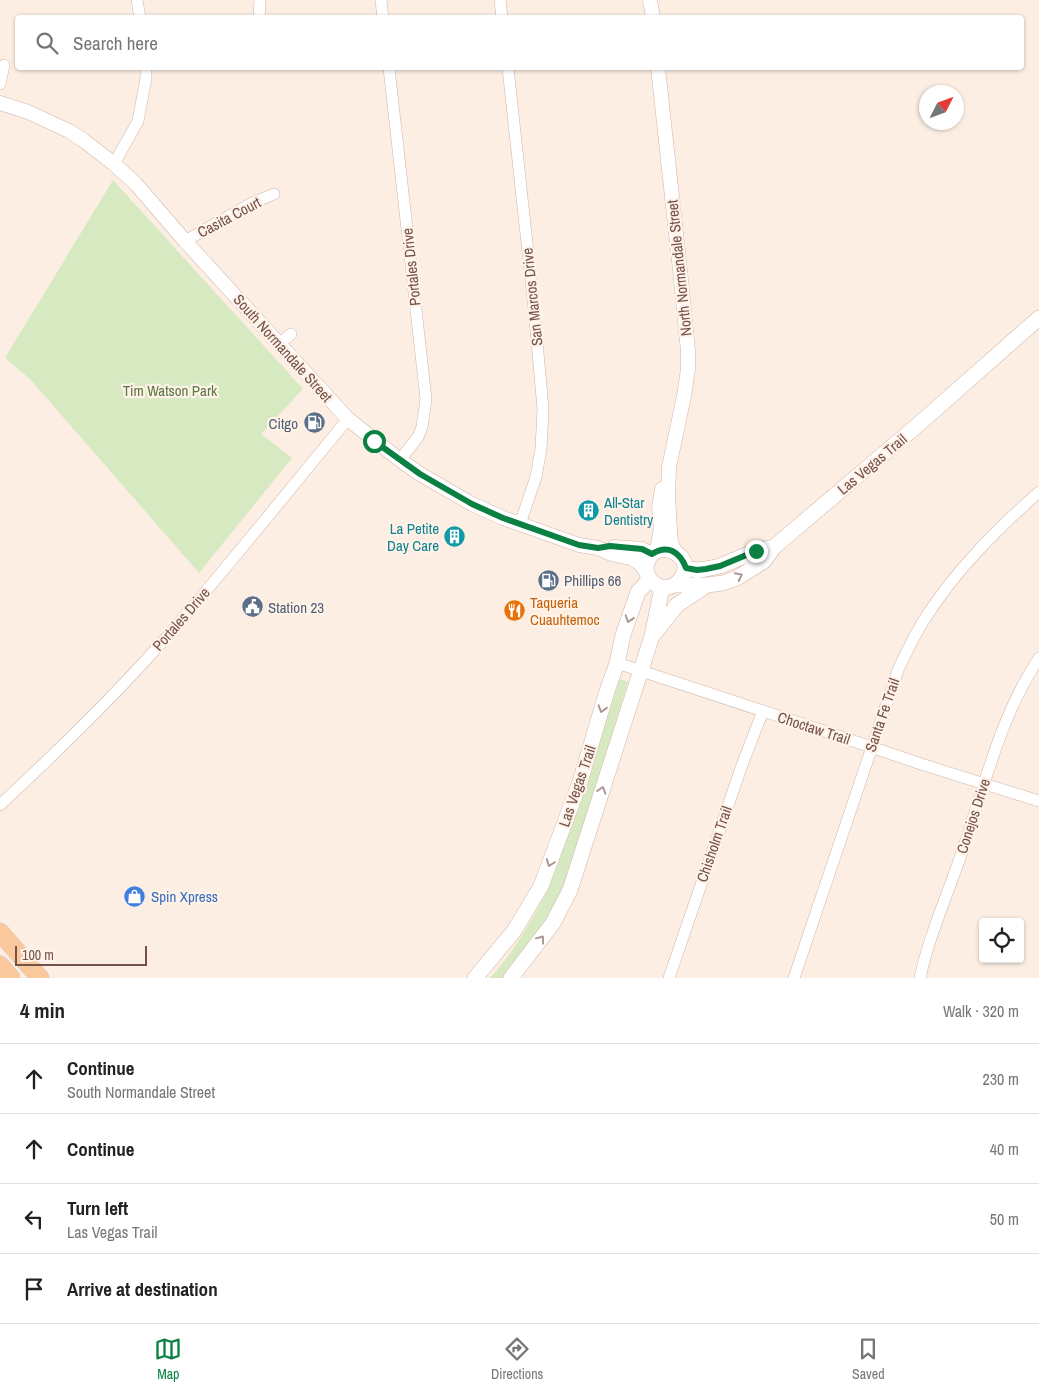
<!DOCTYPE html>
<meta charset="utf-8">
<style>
:root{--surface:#fff;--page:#f2f2f2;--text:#222;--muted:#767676;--line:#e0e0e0;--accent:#0b8043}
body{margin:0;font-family:"Archivo Narrow",sans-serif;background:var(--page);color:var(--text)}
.controls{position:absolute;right:15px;bottom:15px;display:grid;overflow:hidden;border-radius:5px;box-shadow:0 1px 4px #0004}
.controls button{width:45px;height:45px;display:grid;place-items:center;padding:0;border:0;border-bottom:1px solid var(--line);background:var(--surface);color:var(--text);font:25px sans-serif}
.compass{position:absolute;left:919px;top:85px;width:45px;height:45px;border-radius:50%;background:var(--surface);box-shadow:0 1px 4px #0004;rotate:48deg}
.scale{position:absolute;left:15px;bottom:12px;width:132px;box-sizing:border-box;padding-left:5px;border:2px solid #735249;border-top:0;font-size:14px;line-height:18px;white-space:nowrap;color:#735249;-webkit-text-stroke:4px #fff2e8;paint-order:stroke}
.stop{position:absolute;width:15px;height:15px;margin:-11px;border:4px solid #0b8043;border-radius:50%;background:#fff}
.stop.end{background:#0b8043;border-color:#fff;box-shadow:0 1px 5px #0008}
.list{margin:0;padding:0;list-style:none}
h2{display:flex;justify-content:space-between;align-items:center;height:65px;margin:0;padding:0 20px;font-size:21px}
h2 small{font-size:16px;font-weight:400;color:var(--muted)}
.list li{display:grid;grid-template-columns:32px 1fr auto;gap:15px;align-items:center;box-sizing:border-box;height:70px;padding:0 20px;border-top:1px solid var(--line)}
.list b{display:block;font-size:19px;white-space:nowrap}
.list p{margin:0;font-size:16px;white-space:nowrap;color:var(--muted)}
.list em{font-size:16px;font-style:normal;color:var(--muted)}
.icon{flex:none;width:28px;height:28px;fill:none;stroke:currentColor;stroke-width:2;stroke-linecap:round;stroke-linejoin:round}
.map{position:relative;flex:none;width:1039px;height:978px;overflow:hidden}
.search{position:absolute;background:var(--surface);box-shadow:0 1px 4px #0004;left:15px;right:15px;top:15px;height:55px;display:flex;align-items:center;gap:12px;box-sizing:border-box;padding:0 18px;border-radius:5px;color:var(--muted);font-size:19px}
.sheet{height:345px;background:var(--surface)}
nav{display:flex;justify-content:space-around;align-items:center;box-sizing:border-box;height:70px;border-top:1px solid var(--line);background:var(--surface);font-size:14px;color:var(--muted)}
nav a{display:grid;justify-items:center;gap:2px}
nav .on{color:var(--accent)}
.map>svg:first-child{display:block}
.green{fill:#d7e9c1}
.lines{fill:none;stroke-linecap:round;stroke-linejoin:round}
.minor-casing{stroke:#cfb6ac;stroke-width:12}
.tertiary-casing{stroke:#cfb6ac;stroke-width:15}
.secondary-casing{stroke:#d2b5a9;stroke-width:16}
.primary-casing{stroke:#d8cfcc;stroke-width:19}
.minor{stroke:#fff;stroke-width:11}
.tertiary{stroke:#fff;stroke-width:14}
.secondary{stroke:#fff;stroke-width:15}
.primary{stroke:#fac89b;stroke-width:18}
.oneway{stroke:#ab9792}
.route{stroke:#0b8043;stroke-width:6}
.labels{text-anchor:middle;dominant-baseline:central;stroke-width:4.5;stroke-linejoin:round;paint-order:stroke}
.street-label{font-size:15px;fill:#735249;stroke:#fff2e8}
.park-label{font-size:15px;fill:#5a7842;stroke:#fff2e8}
.service-label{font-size:15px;fill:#4e5e75;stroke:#fff2e8;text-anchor:start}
.culture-label{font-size:15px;fill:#0d838f;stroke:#fff2e8;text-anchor:start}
.food-label{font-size:15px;fill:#c56008;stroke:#fff2e8;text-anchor:start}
.shop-label{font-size:15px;fill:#366cbe;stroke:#fff2e8;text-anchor:start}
</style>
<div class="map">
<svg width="1039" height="978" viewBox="0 0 1039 978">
<rect width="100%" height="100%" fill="#fceee2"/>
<path class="green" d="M113 180 303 389 261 434 292 458 199 573 30 379 5 358Z
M620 679 628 682 571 866 561 891 547 921 510 971 503 978H490C514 952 531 921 548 890Z"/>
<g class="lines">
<defs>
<path id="minor" d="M137 0 140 18
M381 0 383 18
M500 0 502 18
M259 18 260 0
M389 68 426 399 422 427 418 437 400 460
M508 68 534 308 543 409 541 449 536 477 520 524
M0 84 4 65
M114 164 138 121 146 78V68
M185 241 252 203 274 194
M279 344 291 334
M617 663 830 733 921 764 1039 801
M0 805C59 750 118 693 171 632 231 563 289 490 348 419
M669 978 742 765 763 711
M794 978 898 670C906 653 914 636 924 620 955 571 996 530 1039 492
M920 978C929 936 947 896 961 855 984 789 999 718 1039 658"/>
<path id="tertiary" d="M650 0 653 18
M658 68 680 270 688 351V369L684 396 669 467 668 496 670 530 671 543 676 554
M0 103 28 112 69 131 83 140 114 164 136 184 185 241 348 419 400 460 420 474 472 504 503 518 579 545 598 548 611 554 631 558 639 563 646 571
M614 547 642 549 652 554
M657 551 661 527 659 507 662 489"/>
<path id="secondary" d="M663 549C709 556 672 608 649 578 644 571 646 559 653 553 656 551 660 550 663 549Z
M685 568 697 570 706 569 720 566 756 551 774 547 920 423 1039 318
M674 585H707L723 583 737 578 764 561 774 547
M653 635 677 605 707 585
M475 978 514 931 541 886 580 782 607 691 617 663 623 635 638 592 650 579
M511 978 553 923 570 890 652 636 662 588 668 587"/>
<path id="primary" d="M0 932 40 978
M0 965 11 978"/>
</defs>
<use href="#minor" class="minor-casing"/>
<use href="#tertiary" class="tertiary-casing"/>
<use href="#secondary" class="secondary-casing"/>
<use href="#primary" class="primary-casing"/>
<use href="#minor" class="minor"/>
<use href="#tertiary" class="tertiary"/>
<use href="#secondary" class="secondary"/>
<use href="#primary" class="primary"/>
</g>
<defs><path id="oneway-chevron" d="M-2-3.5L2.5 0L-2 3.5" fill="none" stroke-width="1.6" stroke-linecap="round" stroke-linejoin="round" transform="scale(1.25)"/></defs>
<g class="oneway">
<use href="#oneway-chevron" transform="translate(739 576) rotate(-26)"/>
<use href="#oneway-chevron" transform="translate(629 619) rotate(109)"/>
<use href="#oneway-chevron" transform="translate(602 709) rotate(107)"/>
<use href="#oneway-chevron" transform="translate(602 790) rotate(-72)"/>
<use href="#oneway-chevron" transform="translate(550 863) rotate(111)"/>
<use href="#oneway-chevron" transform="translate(541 939) rotate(-53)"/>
</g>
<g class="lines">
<path class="route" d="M374 441 420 474 472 504 503 518 579 545 598 548 610 546 642 549 652 554C668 544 680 552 686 568L697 570 706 569 720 566 756 551"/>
</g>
<defs>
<symbol id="fuel-disc" viewBox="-11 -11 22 22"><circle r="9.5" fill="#5c6f8a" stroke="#fff2e8"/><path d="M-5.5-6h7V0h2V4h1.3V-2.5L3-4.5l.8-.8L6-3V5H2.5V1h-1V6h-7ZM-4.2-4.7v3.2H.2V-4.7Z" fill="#fff"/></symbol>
<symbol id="building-disc" viewBox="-11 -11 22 22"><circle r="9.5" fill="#0f9aa8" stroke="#fff2e8"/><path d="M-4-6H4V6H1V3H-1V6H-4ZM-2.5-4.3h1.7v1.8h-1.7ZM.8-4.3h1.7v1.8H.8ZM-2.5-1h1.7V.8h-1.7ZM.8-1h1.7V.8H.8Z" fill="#fff"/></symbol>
<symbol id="civic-disc" viewBox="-11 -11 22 22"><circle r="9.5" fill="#5c6f8a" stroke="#fff2e8"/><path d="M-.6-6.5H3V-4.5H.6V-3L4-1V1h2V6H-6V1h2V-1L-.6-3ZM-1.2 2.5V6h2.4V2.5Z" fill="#fff"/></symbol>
<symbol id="restaurant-disc" viewBox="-11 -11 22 22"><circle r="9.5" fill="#e8710a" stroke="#fff2e8"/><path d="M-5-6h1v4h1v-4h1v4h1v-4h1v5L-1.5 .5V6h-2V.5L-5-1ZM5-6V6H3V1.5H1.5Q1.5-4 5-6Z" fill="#fff"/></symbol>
<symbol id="shop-disc" viewBox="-11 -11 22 22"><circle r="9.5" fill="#3f7fe0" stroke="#fff2e8"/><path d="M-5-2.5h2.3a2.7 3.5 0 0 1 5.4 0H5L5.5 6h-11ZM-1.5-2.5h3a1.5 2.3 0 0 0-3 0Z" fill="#fff"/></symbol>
</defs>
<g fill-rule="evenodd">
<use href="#fuel-disc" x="302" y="410" width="25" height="25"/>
<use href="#building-disc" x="576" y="498" width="25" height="25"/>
<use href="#building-disc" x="442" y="524" width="25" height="25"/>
<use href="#fuel-disc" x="536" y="568" width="25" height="25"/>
<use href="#civic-disc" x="240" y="594" width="25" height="25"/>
<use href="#restaurant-disc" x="502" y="598" width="25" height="25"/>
<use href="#shop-disc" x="122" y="884" width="25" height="25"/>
</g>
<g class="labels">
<g class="street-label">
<text transform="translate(229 217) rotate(-28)">Casita Court</text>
<text transform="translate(411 267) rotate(-96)">Portales Drive</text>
<text transform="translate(679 268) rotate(-96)">North Normandale Street</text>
<text transform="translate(532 297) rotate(-96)">San Marcos Drive</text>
<text transform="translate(283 348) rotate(48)">South Normandale Street</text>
<text transform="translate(872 464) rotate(-40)">Las Vegas Trail</text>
<text transform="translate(181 619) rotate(-49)">Portales Drive</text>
<text transform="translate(882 715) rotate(-71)">Santa Fe Trail</text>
<text transform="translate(814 728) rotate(18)">Choctaw Trail</text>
<text transform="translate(577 786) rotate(-71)">Las Vegas Trail</text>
<text transform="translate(973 816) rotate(-72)">Conejos Drive</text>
<text transform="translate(714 844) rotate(-71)">Chisholm Trail</text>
</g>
<g class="park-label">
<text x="170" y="390">Tim Watson Park</text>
</g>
<g class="service-label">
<text x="298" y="423" text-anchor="end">Citgo</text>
<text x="564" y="580">Phillips 66</text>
<text x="268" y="607">Station 23</text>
</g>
<g class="culture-label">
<text x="604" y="502">All-Star<tspan x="604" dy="17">Dentistry</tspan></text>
<text x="439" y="528" text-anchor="end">La Petite<tspan x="439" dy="17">Day Care</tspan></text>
</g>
<g class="food-label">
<text x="530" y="602">Taqueria<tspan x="530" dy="17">Cuauhtemoc</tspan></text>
</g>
<g class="shop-label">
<text x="151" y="896">Spin Xpress</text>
</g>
</g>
</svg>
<div class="controls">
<button><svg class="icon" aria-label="locate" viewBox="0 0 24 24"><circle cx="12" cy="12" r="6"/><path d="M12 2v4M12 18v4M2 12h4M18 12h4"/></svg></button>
</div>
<svg class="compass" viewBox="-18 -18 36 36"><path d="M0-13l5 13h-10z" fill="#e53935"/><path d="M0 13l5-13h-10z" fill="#767676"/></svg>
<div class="scale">100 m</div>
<div class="stop" style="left:374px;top:441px"></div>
<div class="stop end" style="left:756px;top:551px"></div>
<div class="search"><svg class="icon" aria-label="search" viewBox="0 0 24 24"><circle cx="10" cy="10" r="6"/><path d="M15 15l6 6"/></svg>Search here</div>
</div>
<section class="sheet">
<h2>4 min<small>Walk · 320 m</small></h2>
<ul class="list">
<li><svg class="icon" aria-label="ahead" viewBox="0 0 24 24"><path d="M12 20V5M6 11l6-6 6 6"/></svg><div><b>Continue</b><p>South Normandale Street</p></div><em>230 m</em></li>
<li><svg class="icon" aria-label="ahead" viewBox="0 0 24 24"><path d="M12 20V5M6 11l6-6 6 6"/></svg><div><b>Continue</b></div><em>40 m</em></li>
<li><svg class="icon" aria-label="left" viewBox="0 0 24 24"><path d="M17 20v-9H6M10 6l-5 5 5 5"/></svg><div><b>Turn left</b><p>Las Vegas Trail</p></div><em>50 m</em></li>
<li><svg class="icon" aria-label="arrive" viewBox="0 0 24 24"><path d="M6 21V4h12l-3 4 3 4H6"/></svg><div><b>Arrive at destination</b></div></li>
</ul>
</section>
<nav>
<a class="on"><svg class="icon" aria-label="map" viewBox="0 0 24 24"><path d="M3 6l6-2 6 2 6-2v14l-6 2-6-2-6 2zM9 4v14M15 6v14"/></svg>Map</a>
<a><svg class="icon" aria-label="directions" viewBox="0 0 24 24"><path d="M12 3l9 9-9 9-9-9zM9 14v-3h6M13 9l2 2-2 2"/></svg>Directions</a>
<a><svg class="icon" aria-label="saved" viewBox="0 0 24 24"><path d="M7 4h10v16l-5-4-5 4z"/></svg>Saved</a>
</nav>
